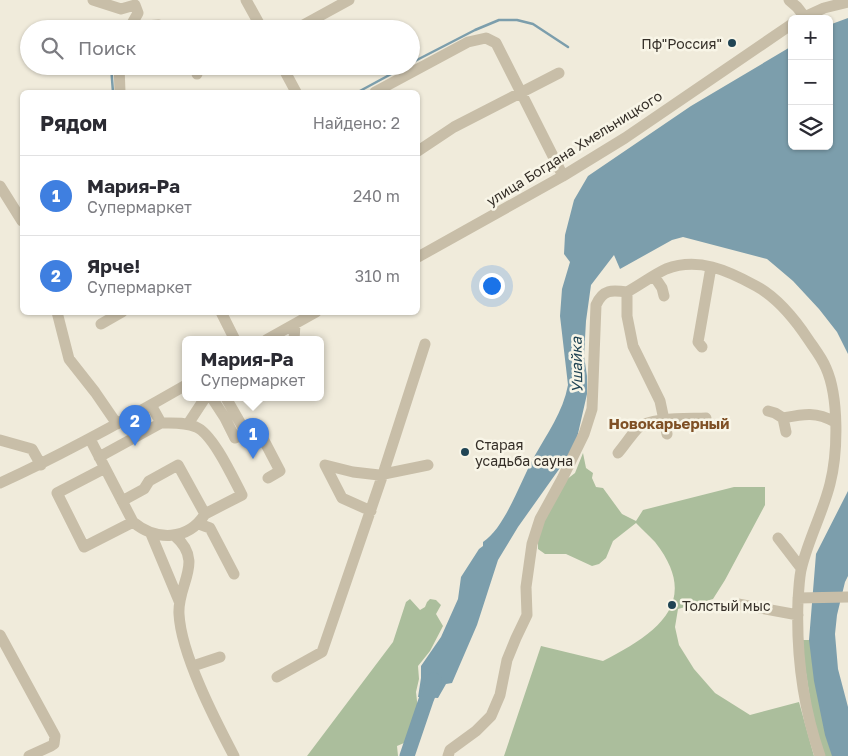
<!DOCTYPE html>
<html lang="ru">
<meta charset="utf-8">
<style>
:root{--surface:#fff;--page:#f7f7f7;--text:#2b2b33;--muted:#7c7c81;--line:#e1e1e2;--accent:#7c3aed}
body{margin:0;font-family:"Golos Text",sans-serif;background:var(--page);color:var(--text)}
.controls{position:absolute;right:15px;top:15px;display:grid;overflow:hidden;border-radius:8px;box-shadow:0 1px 4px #0004}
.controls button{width:45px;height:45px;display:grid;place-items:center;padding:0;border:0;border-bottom:1px solid var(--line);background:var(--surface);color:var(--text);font:25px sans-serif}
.you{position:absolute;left:491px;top:285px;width:18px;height:18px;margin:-12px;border:4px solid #fff;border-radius:50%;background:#1a73e8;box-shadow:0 0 0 8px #1a73e833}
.badge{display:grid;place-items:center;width:32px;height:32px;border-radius:50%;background:var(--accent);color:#fff;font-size:16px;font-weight:700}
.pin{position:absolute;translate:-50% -41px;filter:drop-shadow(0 1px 2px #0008)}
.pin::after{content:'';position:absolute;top:26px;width:18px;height:15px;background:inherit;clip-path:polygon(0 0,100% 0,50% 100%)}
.popup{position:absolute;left:182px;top:336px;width:142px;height:65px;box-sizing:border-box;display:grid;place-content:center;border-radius:8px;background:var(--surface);filter:drop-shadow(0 1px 4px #0005);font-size:16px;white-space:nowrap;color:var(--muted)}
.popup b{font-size:19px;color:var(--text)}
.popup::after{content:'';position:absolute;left:50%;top:100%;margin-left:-10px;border:10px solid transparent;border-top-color:var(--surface)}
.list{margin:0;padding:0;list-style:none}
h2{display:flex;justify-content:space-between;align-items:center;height:65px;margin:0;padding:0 20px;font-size:21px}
h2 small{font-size:16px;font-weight:400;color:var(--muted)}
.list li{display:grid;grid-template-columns:32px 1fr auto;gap:15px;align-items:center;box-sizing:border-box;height:80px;padding:0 20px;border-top:1px solid var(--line)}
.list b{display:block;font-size:19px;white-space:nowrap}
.list p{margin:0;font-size:16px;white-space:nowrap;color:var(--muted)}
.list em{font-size:16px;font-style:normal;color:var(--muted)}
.icon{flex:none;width:28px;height:28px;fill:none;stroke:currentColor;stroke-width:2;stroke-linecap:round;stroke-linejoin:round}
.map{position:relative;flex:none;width:848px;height:756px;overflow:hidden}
.search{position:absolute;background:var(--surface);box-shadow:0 1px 4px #0004;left:20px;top:20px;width:400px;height:55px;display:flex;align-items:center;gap:12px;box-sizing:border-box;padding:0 18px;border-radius:28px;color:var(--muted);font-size:19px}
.panel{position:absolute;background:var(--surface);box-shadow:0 1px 4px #0004;left:20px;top:90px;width:400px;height:225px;border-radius:8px}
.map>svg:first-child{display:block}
.green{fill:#abbe9c}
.water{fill:#7c9eac}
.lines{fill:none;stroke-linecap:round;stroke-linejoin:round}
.stream{stroke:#7c9eac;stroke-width:2.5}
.river{stroke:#7c9eac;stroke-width:15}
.minor{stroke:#c8bea8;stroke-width:11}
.poi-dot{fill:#204454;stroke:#f8f5e7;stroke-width:2}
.labels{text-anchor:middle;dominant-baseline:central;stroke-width:5;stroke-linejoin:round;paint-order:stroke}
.poi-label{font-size:14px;fill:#352f28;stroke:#f8f5e7;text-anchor:start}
.street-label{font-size:14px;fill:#352f28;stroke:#f8f5e7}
.water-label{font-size:15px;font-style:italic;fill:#204454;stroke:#f8f5e7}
.neighbourhood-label{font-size:15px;font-weight:bold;fill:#7f5025;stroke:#f8f5e7}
</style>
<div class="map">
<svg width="848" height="756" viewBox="0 0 848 756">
<rect width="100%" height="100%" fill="#f0ebdb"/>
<path class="green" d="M583 453 586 468 593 473 592 478 596 487 603 488 622 514 636 521 643 510 734 487H765V505L725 580 713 599 678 609 675 627 679 645 694 669 715 693 750 715 799 702 814 756H504L541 646 603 661C655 634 703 603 655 542 649 536 642 529 636 523L613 541 606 558 599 564 592 566 566 554H545L538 549V540L544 520 566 480 575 473Z
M410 599 420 610 425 607 427 602 430 599 436 600 441 605 436 614 443 626 430 651 418 666 419 679 416 692 418 710 407 738 404 743 397 746 398 756H307L393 642 406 602Z
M801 640H812L837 756H823L813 719Z"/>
<path class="water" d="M848 18V354L837 332 819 309 793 281 773 264 767 259 683 237 672 240 620 269 614 255 591 285 586 321 584 356 587 376V394L577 438 567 458 518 527 498 560 477 625 452 683 446 684 438 698 418 697 421 678V666L441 637 458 599 461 577 479 549 483 546V542C505 528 521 480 534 457 547 434 563 412 568 385L560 316 562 289 570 262 564 254 565 235 574 200 588 176 691 106 792 46V146H829V25Z
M848 491V576L845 582 837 615 835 634 838 669 848 707V756H832L825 735 814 681 809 640 816 554Z"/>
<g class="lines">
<path class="stream" d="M411 63 475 30 499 20H517L533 24 568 47
M111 66 113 92
M358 92 406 66"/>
<path class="river" d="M407 756 426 700 434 680"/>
<path class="minor" d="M93 0 121 9 135 5 138 13 129 29
M246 0 262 29
M789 0 797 7 804 16
M800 19 824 8 848 2
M130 27 159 25 169 29
M296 29 349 0
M119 66 120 92
M197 66V74
M282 66 296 92
M375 92 468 42 486 38 496 43 563 176
M418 151 454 127 559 73
M0 186 22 221
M418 257 563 176 625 138 792 24
M654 276 662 288 664 296
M57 312 69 359 95 392 117 424
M221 312 235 340
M101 324 122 312
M266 340 316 312
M294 340 295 324
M702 347 698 342 711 267
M212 398 225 418 235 438 246 433 226 398
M768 411 775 413 783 418 786 432
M783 418C803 414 816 411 835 422
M188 424 205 398
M246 433 257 427 280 471 268 478
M667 434 660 401 633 346 627 316V292C640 285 653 275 666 269 698 257 727 270 756 286 778 298 794 318 808 339 814 348 822 358 826 368 839 397 838 453 830 484 823 512 809 538 802 566 799 576 799 589 798 600 796 655 802 704 820 756
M90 439 133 522C156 541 188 541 205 514
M0 440 32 449 41 465
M618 453C625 445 631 435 638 428 650 417 690 419 706 418
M99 457 161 423
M105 468 57 493 84 547 133 522
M0 483C64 454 125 420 186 385
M122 501 144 489 149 481 178 465 205 514 242 495C233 478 213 434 196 427 185 422 173 423 161 423L151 405
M371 511 342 498 325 465 353 472 379 475 428 465
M199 524 210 528 234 574
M151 534 179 601
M175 536C205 562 177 584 179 614 181 654 215 720 234 756
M778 538 801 568
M798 598 848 597
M738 604 798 615
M0 635 55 736 54 744 51 746 29 756
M193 666 220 657
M277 677 322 652 383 474 425 344
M448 756 450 750 476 731 491 716 500 695 507 660 516 638 527 615 526 587 532 544 540 519 562 479 584 434 592 409 596 305C603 289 612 290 627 292"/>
</g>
<g class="poi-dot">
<circle cx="732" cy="43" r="5"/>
<circle cx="465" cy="452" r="5"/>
<circle cx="672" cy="605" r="5"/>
</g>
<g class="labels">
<g class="poi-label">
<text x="722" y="43" text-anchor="end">Пф"Россия"</text>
<text x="475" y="444">Старая<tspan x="475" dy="16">усадьба сауна</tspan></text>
<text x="682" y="605">Толстый мыс</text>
</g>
<g class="street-label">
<text transform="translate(574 148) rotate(-32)">улица Богдана Хмельницкого</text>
</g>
<g class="water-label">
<text transform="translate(576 365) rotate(-91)">Ушайка</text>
</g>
<g class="neighbourhood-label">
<text x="669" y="423">Новокарьерный</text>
</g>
</g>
</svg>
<div class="controls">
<button>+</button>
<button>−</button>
<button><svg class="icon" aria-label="layers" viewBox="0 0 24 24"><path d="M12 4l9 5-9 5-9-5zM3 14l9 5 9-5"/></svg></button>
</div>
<div class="you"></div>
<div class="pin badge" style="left:253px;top:459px;background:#3f7fe0">1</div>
<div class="popup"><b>Мария-Ра</b>Супермаркет</div>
<div class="pin badge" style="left:135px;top:446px;background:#3f7fe0">2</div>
<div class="search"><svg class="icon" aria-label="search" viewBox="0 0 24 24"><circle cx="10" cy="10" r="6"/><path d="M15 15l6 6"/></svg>Поиск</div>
<section class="panel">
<h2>Рядом<small>Найдено: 2</small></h2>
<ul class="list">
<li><span class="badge" style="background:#3f7fe0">1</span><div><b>Мария-Ра</b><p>Супермаркет</p></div><em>240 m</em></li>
<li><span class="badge" style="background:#3f7fe0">2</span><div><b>Ярче!</b><p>Супермаркет</p></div><em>310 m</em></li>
</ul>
</section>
</div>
